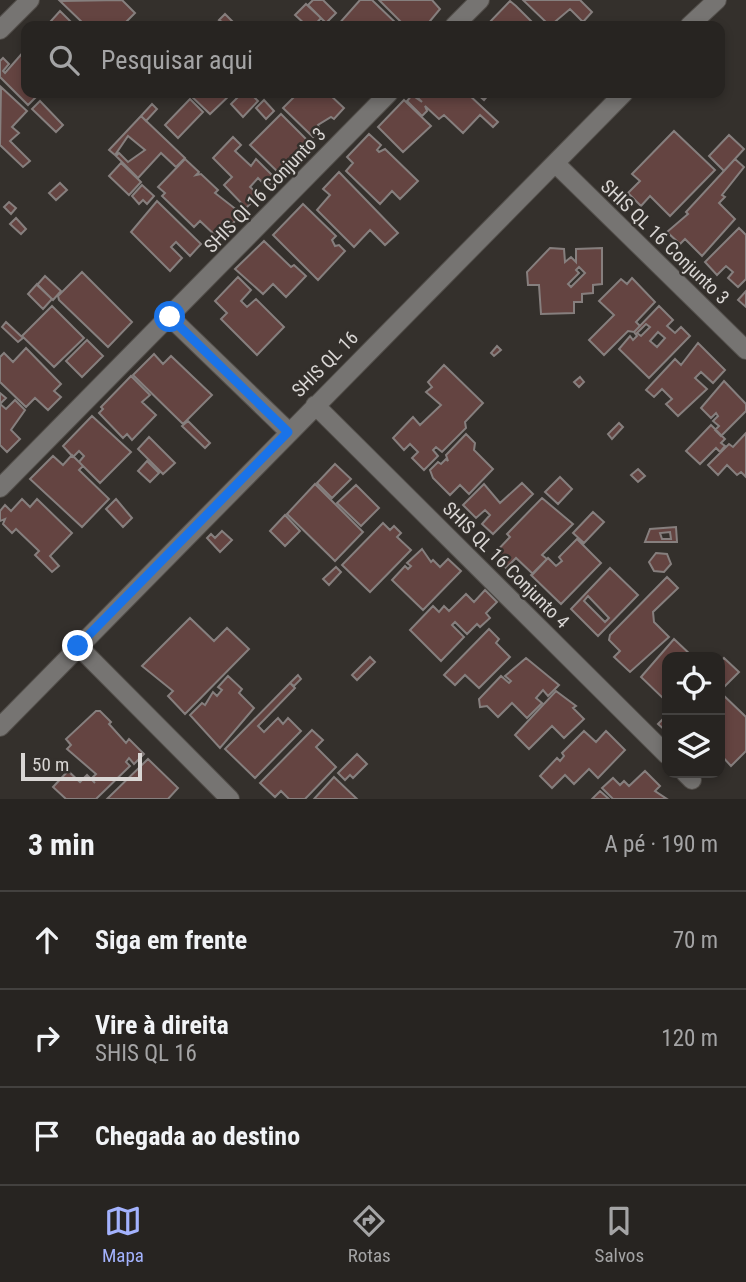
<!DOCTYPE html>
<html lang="pt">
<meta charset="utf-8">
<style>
:root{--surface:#272421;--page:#33302e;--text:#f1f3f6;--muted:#a4a4a5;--line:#43413f;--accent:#a3b2fd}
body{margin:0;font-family:"Roboto Condensed",sans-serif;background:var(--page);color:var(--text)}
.controls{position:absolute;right:21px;bottom:21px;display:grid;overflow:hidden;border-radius:14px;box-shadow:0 4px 10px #0003}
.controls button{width:63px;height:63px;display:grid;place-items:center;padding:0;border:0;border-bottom:2px solid var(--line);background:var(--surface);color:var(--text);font:35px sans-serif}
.scale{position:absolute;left:21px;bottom:18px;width:121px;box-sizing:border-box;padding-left:7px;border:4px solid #d9d6d4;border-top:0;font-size:19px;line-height:24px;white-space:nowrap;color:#d9d6d4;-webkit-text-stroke:5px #34302c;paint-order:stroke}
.stop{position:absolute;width:21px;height:21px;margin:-16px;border:5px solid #1a73e8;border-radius:50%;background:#fff}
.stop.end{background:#1a73e8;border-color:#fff;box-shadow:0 2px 7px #0008}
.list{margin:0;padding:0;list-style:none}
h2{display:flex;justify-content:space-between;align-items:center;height:91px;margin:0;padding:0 28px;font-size:30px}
h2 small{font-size:23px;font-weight:400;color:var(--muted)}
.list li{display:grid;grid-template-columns:46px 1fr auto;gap:21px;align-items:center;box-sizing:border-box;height:98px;padding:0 28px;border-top:2px solid var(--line)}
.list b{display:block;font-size:26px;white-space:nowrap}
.list p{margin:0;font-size:23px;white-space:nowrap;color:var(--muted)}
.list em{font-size:23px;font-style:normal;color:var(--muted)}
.icon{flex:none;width:38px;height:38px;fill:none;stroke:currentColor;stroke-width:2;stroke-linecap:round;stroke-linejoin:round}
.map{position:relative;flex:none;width:746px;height:799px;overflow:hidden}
.search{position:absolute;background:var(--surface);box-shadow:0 4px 10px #0003;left:21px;right:21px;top:21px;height:77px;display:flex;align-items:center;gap:18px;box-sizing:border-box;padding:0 24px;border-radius:14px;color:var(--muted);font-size:26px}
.sheet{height:385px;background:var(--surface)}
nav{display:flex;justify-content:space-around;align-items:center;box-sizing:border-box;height:98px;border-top:2px solid var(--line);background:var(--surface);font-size:19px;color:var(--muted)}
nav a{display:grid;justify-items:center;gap:4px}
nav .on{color:var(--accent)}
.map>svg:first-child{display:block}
.building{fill:#644441;stroke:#867f7e;stroke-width:2;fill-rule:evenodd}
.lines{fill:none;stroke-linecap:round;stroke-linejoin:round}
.minor-casing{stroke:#524e4a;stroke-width:20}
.minor{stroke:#767472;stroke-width:18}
.route{stroke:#1a73e8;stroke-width:9}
.labels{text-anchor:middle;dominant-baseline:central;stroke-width:5;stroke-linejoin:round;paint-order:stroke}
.street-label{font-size:19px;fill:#d9d6d4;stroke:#34302c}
</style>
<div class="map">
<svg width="746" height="799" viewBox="0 0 746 799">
<rect width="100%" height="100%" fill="#34302c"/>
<path class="building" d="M122 0 135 13 122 26H86L60 1Z
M313 0H323L336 13 326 23 308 5Z
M360 0H372L399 26H337Z
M379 0H432L440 9 426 26H405Z
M523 0H580L592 12 583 22 570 9 550 26Z
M510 1 516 6 536 26H486Z
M306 4 321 18 314 26H307L295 15Z
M60 11 72 23 78 26H56L51 21Z
M225 14 233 22 229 26 219 20Z
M26 49V93H40L28 105 0 77V61L3 58 9 64 3 71 5 73Z
M1 87 27 111 12 127 19 133 10 141 30 161 23 167 0 145Z
M188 93H232L210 114Z
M242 93H250L258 101 243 117 231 104Z
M298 93H328L344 108 334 119 331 117 318 125 320 130 313 137 283 108Z
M413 93H467L498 122 493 127 480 115 463 133 444 115 439 119 425 106 427 111 422 116 407 101 412 95 422 102Z
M476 93H490L484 100Z
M190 99 203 112 178 138 165 125Z
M264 100 274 111 266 119 256 108Z
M404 100 431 126 403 152 378 127Z
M40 101 63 125 56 132 32 109Z
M152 104 157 109 146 121 141 116Z
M281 114 311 144 281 175 250 145Z
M141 116 185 158 176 167 161 153 138 178 116 156 119 153 128 162 145 150 128 136 115 155 109 150Z
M674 131 715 170 670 216 650 196 641 206 628 193 640 181 632 174Z
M369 134 381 145 377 150 379 152 385 149 418 181 400 199 392 191 380 204 346 171 353 163 347 157Z
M729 135 744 149 724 171 709 156Z
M233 137 241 145 235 151 251 166 256 159 275 178 267 187 258 178 250 187 259 195 246 208 224 185 232 177 213 158Z
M185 159 199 172 196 175 201 174 218 190 215 193 242 214 218 238 200 221 194 227 162 196 165 193 158 187Z
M735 159 744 167 722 195 725 197 719 203 735 219 702 256 685 239 680 244 667 232 688 214 686 212Z
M121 163 141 182 129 195 109 176Z
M339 172 398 233 385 245 370 230 354 247 317 210 330 195 323 189Z
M60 183 67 190 56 200 49 193Z
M142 185 154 196 147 204 143 200 139 204 132 196Z
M157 201 201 244 190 256 176 242 171 247 182 258 170 271 131 232Z
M9 202 16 208 11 214 4 207Z
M303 204 336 236 332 240 335 246 339 245 345 251 318 280 273 235Z
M16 218 26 229 21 234 10 224Z
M739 228 746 235V279L738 287 728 278 733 272 726 266 717 275 705 262Z
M264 241 291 267 294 265 306 276 286 297 273 284 263 294 235 269Z
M550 248 564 249 565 262 571 257 576 262V249L602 248V284L593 285V293L582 294V302H574V313L541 314 539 285H528L527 272ZM579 267 585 273 571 287 568 284 579 273 576 270Z
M82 272 132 322 108 347 59 300 58 296Z
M45 276 61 291 53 300 37 285Z
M238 277 251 290 241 301 247 307 256 299 284 327 257 355 221 319 227 313 215 301Z
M632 278 655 302 636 322 640 326 634 332 628 331 604 355 589 340 614 315 599 301 621 279 627 284Z
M37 284 52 299 43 309 28 294Z
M746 291V307L738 300Z
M52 306 84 338 54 367 22 336Z
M659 306 673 320 667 326 675 333 681 327 690 336 649 378 619 349 630 336 633 340 637 336 634 332ZM646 324 650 327 641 336 637 333ZM658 332 665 338 657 347 650 341Z
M6 322 23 338 18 342 2 327Z
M87 340 103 356 82 377 66 361Z
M698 343 725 370 713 383 701 372 695 378 707 389 678 416 666 404 672 399 662 389 654 397 646 390 675 359 681 365Z
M497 346 501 350 494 356 491 353Z
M26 348 61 384 54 391 61 397 48 410 35 398 26 407 0 382V357L4 353 13 362Z
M154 354 163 364 171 356 212 395 183 424 133 375Z
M444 365 483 403 465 422 466 428 442 452 436 447 433 450 438 456 424 470 412 458 418 452 410 444 404 450 393 438 413 417 420 425 441 405 426 392 432 387 428 382Z
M131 376 150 395 142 402 156 415 132 440 127 434 123 438 99 413 103 409 101 407Z
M580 377 584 382 579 387 574 382Z
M724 381 746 404V411L721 436 715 430 719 426 713 421 718 416 716 413 711 418 701 408Z
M0 393 6 398 0 404 6 409 15 400 25 410 11 430 20 439 7 452 0 445Z
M92 416 131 452 100 483 79 462 84 456 79 451 73 457 63 446Z
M188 421 210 443 205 448 182 426Z
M619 423 623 427 612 439 608 434Z
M711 425 725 439 721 443 725 446 720 452 716 448 700 464 686 451Z
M746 433V477L741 472 737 475 727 465 718 475 708 465 729 444 733 447Z
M466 434 475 443 474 450 493 469 469 494 460 485 450 495 433 478 430 470 438 462 441 464 446 459 448 461 446 455Z
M149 437 175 463 163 474 138 449Z
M72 455 83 466 79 470 109 499 82 527 30 479 53 456 63 465Z
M147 461 159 473 150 482 138 471Z
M335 464 351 479 332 498 317 483Z
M638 469 645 476 638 482 631 475Z
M560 477 572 489 558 504 545 492Z
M522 483 533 494 493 534 482 524 490 515 485 510 476 518 463 505 484 484 500 503Z
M315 484 363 532 335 561 287 514Z
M356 485 379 508 361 526 337 503Z
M542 498 573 524 542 555 547 559 533 574 516 558 506 568 493 555 510 537 507 534Z
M22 499 30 507 37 499 72 533 50 556 59 566 52 572 35 555 39 551 16 529 12 533 3 524 5 519 0 521V511L5 505 11 511Z
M116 499 132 518 123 527 106 509Z
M593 512 604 522 584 543 573 533Z
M285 515 300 531 285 546 270 531Z
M383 523 390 530 394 526 401 533 397 537 411 550 370 592 342 565Z
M676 527 677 542H645L650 529ZM670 532 671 539H662L660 533Z
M222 531 232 540 220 552 207 538 211 534 215 538Z
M577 539 601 563 561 604 531 575 548 558 556 566 562 561 559 557Z
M422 549 431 562 433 560 440 567 448 559 461 571 423 610 392 580 405 566 408 569 411 566 407 563Z
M656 553 667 554 671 564 664 572 654 571 649 562Z
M336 567 341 572 329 585 323 579Z
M610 568 638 595 598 636 571 609ZM588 596 609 618 605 622 584 601Z
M667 577 678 588 653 612 654 622 669 637 630 672 614 657 620 651 609 640 610 635Z
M485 590 497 602 486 613 490 618 480 627 477 624 467 634 455 622 452 625 464 637 441 661 410 630 433 606 439 612 444 606 449 611 466 594 474 602Z
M190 618 214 641 227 628 249 649 185 714 168 696 173 691 142 666Z
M489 629 499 639 496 643 510 657 479 688 465 675 455 685 444 675Z
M674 639 693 657H667V702L641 677Z
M370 657 375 662 357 680 352 675Z
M526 658 559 685 548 696 543 690 536 698 542 703 527 718 512 703 498 717 487 706 480 707 479 699 501 676 509 683 511 681 505 676Z
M724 658 739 672 720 691V662Z
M298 675 301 679 294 686 290 683Z
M228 676 242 689 239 693 254 708 220 748 190 715 202 703 205 705 213 692 217 696 222 690 218 687Z
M290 683 295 688 258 726 264 732 278 718 283 724 288 718 301 731 255 778 225 749Z
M556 691 576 706 573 708 584 719 564 738 552 726 529 749 515 735Z
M720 692 746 717V751L731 766 720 754Z
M96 711H100L111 722 109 724 126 743 129 739 144 754 134 764 129 758 126 762 130 766 96 799H66L53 787 68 771 80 782 87 775 95 783 91 779 96 774 67 749 71 745 66 739Z
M663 719 667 723V732L658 724Z
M312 730 323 740 316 747 336 767 305 799H289L281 791 275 797 260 783Z
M584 731 596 742 606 731 625 750 598 778 589 769 574 784 565 775 552 788 540 776 557 758 560 761 564 756 562 753Z
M357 754 367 764 353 778 350 775 345 780 338 773Z
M148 759 178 788 168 799H107Z
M645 771 660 786 655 791 667 799H613L602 788 613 778 620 785 624 781 629 786Z
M334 777 357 799H314Z
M600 791 609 799H592Z"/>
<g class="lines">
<defs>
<path id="minor" d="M454 26 480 0
M689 26 717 0
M0 30 30 0
M555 163 746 350
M170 317 288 431
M315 405 667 755
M0 488 389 93
M78 646 230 799
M0 727 624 93
M685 773 692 780"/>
</defs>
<use href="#minor" class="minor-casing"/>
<use href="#minor" class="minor"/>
</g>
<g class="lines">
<path class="route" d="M78 646 288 432 170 317"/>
</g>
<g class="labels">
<g class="street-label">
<text transform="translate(265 190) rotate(-46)">SHIS QI 16 Conjunto 3</text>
<text transform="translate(665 242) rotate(44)">SHIS QL 16 Conjunto 3</text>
<text transform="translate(325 364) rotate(-45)">SHIS QL 16</text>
<text transform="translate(506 565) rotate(45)">SHIS QL 16 Conjunto 4</text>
</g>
</g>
</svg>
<div class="controls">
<button><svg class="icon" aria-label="locate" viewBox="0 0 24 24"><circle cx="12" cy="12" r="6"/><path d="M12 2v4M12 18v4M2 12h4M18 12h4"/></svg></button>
<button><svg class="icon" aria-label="layers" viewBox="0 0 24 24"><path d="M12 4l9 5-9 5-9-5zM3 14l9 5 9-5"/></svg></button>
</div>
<div class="scale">50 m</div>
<div class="stop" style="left:170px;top:317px"></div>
<div class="stop end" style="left:78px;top:646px"></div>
<div class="search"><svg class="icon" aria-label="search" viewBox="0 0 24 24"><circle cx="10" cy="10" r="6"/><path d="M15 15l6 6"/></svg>Pesquisar aqui</div>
</div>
<section class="sheet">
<h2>3 min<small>A pé · 190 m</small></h2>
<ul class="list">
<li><svg class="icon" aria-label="ahead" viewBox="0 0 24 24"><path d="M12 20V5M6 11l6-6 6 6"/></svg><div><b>Siga em frente</b></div><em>70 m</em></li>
<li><svg class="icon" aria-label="right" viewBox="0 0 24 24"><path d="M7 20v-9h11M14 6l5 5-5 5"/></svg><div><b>Vire à direita</b><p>SHIS QL 16</p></div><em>120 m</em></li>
<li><svg class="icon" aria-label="arrive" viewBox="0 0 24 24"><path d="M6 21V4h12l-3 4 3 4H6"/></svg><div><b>Chegada ao destino</b></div></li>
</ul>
</section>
<nav>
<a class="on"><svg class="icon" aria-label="map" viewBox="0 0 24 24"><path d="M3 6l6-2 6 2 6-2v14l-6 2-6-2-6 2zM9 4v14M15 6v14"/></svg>Mapa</a>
<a><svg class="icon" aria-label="directions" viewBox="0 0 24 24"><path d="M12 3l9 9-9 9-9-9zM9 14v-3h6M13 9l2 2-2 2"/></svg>Rotas</a>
<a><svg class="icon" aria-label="saved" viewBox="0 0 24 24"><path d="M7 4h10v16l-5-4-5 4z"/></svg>Salvos</a>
</nav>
